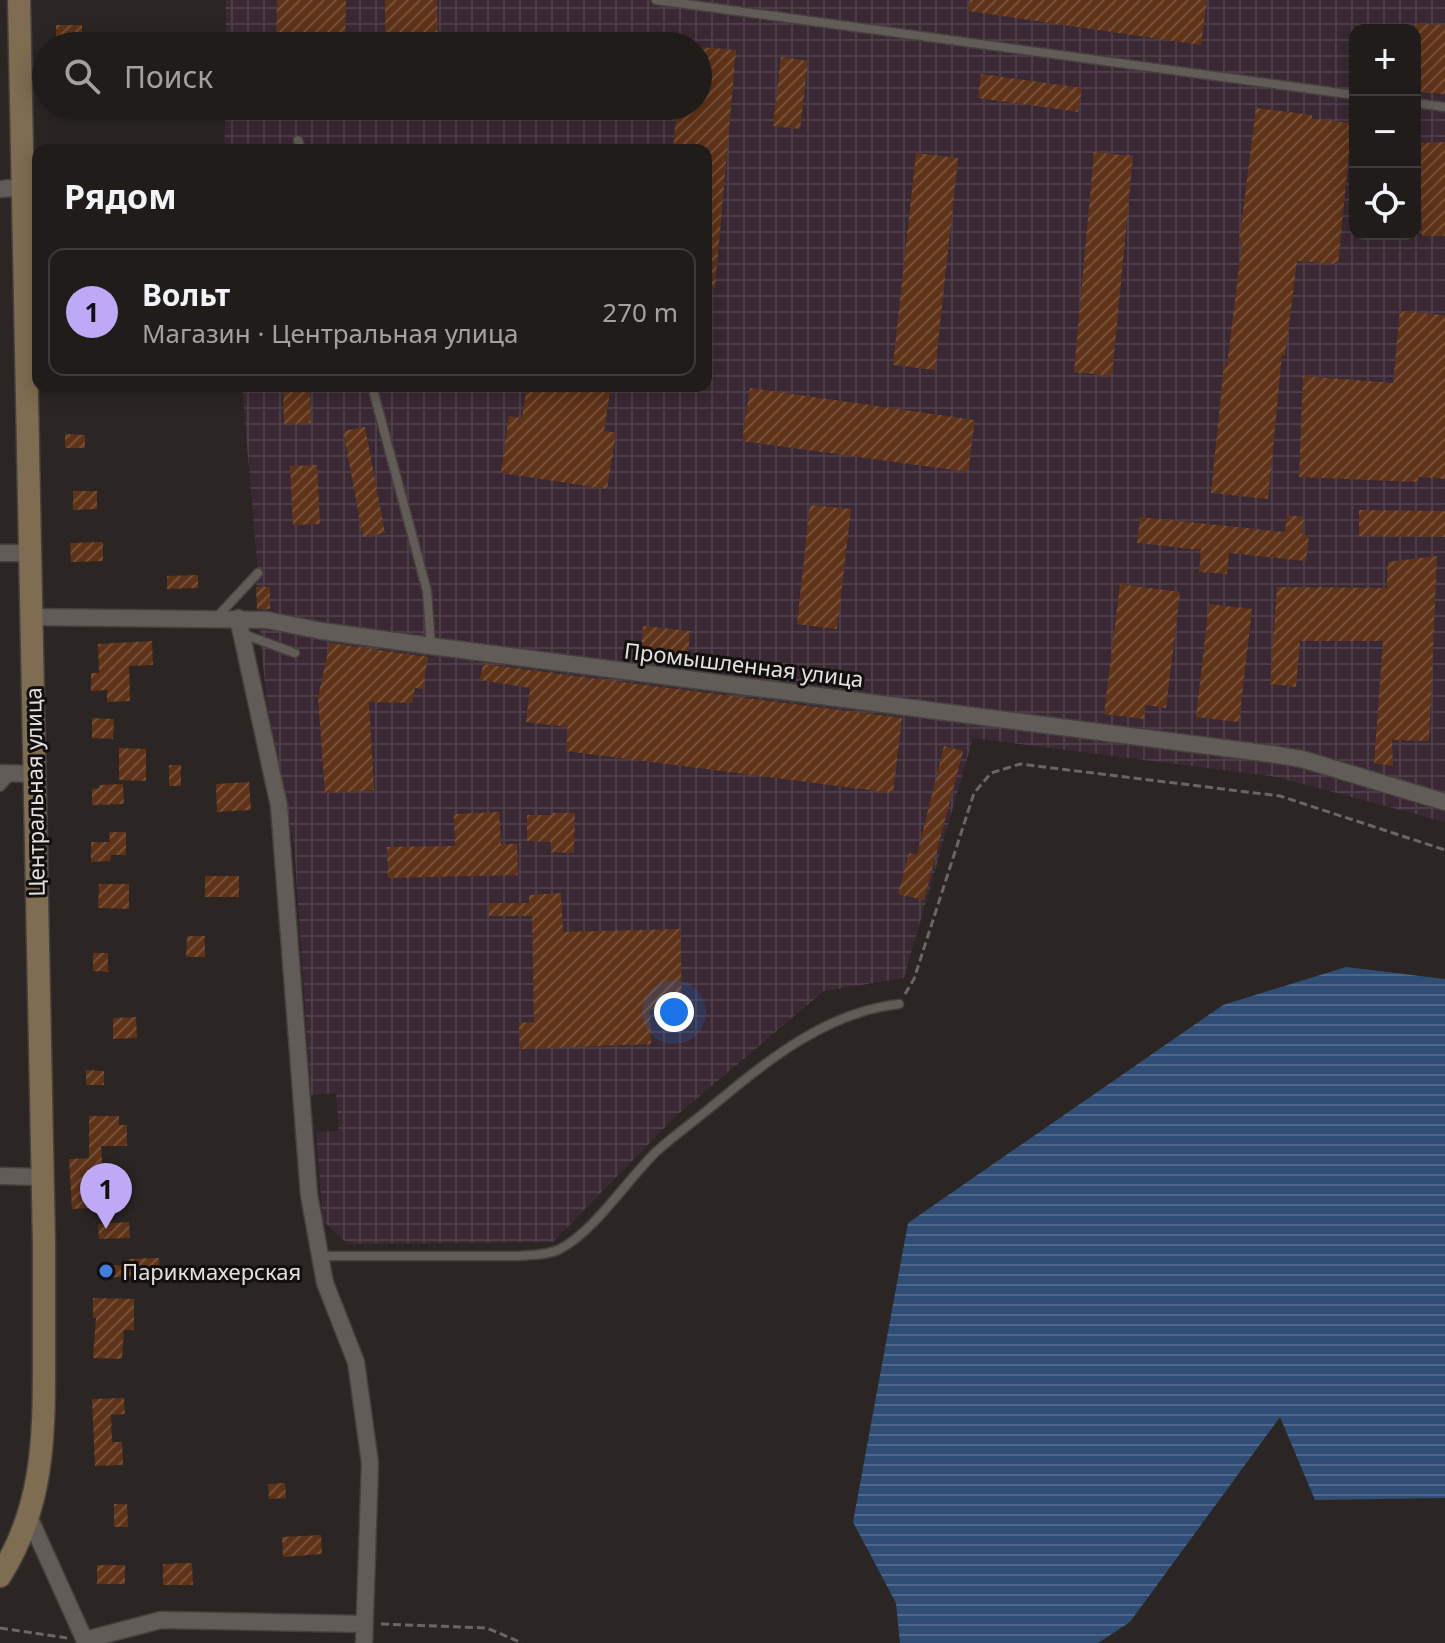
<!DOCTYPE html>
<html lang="ru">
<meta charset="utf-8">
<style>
:root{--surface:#201c1a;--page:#282523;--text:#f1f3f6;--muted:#a2a1a2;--line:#3d3a39;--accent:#bda9f5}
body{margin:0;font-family:"Noto Sans",sans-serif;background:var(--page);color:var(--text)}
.controls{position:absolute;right:24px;top:24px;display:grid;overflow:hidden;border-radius:16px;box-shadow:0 4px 20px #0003}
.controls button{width:72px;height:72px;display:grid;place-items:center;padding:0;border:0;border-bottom:2px solid var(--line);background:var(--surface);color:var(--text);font:40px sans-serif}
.you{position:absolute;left:674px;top:1012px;width:28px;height:28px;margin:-20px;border:6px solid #fff;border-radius:50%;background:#1a73e8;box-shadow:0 0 0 12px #1a73e833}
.badge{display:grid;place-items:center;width:52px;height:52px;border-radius:50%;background:var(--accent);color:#111;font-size:26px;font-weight:700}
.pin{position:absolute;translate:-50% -66px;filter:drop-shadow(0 2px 4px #0008)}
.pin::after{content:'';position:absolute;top:42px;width:28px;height:24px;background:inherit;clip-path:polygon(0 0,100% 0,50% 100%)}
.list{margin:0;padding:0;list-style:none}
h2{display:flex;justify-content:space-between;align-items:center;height:104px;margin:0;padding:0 32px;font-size:34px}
h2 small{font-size:26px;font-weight:400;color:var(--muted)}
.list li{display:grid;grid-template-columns:52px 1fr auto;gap:24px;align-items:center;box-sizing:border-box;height:128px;margin:0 16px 16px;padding:0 16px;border:2px solid var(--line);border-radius:16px}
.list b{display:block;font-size:30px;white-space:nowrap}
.list p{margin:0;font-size:26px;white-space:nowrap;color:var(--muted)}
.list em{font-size:26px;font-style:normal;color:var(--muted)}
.icon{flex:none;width:44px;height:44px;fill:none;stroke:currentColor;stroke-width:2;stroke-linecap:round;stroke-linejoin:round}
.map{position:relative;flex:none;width:1445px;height:1643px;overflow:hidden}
.search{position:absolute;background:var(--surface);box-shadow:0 4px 20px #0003;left:32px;top:32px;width:680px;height:88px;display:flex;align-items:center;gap:20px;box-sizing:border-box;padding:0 28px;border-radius:44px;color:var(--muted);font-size:30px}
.panel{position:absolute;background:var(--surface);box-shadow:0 4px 20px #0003;left:32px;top:144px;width:680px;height:248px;border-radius:16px}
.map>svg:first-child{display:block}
.industrial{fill:url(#industrial-grid);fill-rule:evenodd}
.water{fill:url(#water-rules)}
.building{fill:url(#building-hatch)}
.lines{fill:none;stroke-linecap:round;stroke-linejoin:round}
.service-casing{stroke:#46413e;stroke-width:11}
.minor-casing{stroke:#46413e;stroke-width:19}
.secondary-casing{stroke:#46413e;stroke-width:25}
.path{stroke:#6a6663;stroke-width:3;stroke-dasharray:8 4;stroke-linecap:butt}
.service{stroke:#625c58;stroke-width:8}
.minor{stroke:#625c58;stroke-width:16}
.secondary{stroke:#7e6d51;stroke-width:22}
.shop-dot{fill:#3f7fe0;stroke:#12100e;stroke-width:3}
.labels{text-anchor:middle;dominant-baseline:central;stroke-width:6;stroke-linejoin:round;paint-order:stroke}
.street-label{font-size:22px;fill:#e4e1de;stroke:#12100e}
.poi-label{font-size:22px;fill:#e4e1de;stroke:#12100e;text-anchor:start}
</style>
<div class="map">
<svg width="1445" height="1643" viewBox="0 0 1445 1643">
<defs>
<pattern id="industrial-grid" width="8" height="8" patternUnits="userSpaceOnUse" patternTransform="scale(2)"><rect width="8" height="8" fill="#3a2934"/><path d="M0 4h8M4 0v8" fill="none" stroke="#4d3e47"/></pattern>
<pattern id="water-rules" width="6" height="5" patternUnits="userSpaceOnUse" patternTransform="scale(2)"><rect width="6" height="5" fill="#304e75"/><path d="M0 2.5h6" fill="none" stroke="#4e6788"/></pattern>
<pattern id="building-hatch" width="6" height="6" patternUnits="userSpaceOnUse" patternTransform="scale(2)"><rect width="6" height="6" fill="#5f3318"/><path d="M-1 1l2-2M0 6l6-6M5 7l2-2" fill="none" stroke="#765039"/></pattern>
</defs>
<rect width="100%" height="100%" fill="#2b2623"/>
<path class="industrial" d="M226 0H1445V822L1277 777 973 738 904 978 824 991 675 1117 553 1242 348 1244 323 1221 316 1132 339 1131 336 1093 311 1095 294 844 267 703 261 645 256 587 258 573 242 386H706V150H224L226 106H698V46H226ZM1355 30H1415V234H1355Z"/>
<path class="water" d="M1346 967 1445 979V1498L1315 1500 1280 1417 1130 1622 1098 1643H900L896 1603 853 1522 908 1223 1223 1005Z"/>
<path class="building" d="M277 0H346L345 46H276Z
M385 0H437L438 46H393V37H385Z
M970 0H1207L1201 45 968 11Z
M1415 24 1445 25V94L1415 92Z
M56 25H82V46H56Z
M698 47 736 50 715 288H706V150H673L677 106H698Z
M781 57 808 61 800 129 773 126Z
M981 74 1082 88 1078 112 978 98Z
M1256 108 1312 115V119L1352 123 1338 264 1297 261 1285 356 1282 355 1268 499 1211 493 1224 365 1227 366 1242 243H1239Z
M1445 142V236H1422L1419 143Z
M1094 152 1133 156 1112 376 1074 372Z
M916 153 958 158 935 370 893 365Z
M1400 311 1445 315V479L1418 477V482L1299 477 1303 376 1393 383Z
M283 386H310L311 423 284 424Z
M527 386H611L604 431 616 433 607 489 501 473 509 416 522 418Z
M750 388 975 420 968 472 742 441Z
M365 427 385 533 363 537 343 431Z
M65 434 85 435V448H65Z
M317 465 320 524 293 525 290 466Z
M73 491H97V509L73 510Z
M810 505 851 509 837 629 797 624Z
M1359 510 1445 511V537L1359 536Z
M1287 515 1304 517 1302 534 1309 535 1306 561 1229 553 1227 574 1199 572 1201 550 1137 543 1140 517 1285 532Z
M103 542V561L71 562 70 543Z
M1437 556 1429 741 1392 740 1393 766 1374 763 1383 641H1300L1296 687 1270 684 1277 587 1387 588 1388 562Z
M198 575V588L167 589V576Z
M1120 584 1180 592 1166 708 1145 705 1144 719 1104 714Z
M256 587H270V609H257Z
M1209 604 1252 609 1239 722 1196 717Z
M643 626 690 631 688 657 641 652Z
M152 641 153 665 129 666 130 701 107 702V690L91 691V673H99L98 644Z
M330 643 428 657 423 689 415 688 412 703 369 702 374 790 325 793 318 697Z
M483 664 902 718 893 793 566 751 568 727 526 722 530 688 480 680Z
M92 718 114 719 113 739 92 738Z
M944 746 963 751 924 900 898 894 909 853 917 855Z
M119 748 146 749V781L119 780Z
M169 765H181V786H169Z
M249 782 251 810 217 812 216 784Z
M123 784 124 804 92 805V789L99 788V785Z
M499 812 501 844H517L518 875 388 878 387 847 455 846 454 814Z
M553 813H575L574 853 551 852 552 842 527 841V815H552Z
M109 832H126V855H111L110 861 91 862V842H110Z
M205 876H239V897H205Z
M99 884H129V909L98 908Z
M561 893 563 932 680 929 682 1009 650 1010 651 1044 520 1049 519 1023 534 1022 532 916H489V903H529V895Z
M187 936H205V957H186Z
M93 953H108V972L93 971Z
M136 1017 137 1038 113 1039V1018Z
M86 1070 104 1071V1085H86Z
M89 1116H119V1125H127V1146H101L103 1174H92L94 1208 72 1209 69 1159 89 1158Z
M129 1222 130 1238 99 1239 98 1224Z
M159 1258 160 1275 99 1278 98 1266 130 1265 129 1259Z
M93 1298 134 1299V1330H124L122 1359 93 1358 96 1318H93Z
M124 1398 125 1414 111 1415 112 1442H122L123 1465 95 1466 92 1399Z
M285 1483 286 1498 269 1499 268 1484Z
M114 1504H127L128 1527H114Z
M321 1535 322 1554 283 1557 282 1537Z
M192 1563 193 1585H163V1564Z
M97 1565H125V1584H97Z"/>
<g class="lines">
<defs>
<path id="service" d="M656 0 1355 95
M1415 103 1445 107
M298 140 301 150
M372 386 427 591 431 646
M216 618 258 573
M243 634 295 653
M0 787 12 774
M320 1256H519C532 1255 548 1255 560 1249 595 1231 629 1177 658 1150 675 1135 693 1122 710 1108 766 1062 825 1012 899 1004"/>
<path id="minor" d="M0 189 22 187
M0 553H29
M30 617 267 620 322 631 431 646 1271 754 1302 759 1445 802
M238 618 279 806 309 1195 325 1283 356 1362 370 1463 364 1643
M0 773 34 774
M0 1176 42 1177
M29 1517 86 1643
M85 1640 161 1620 364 1624"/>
<path id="secondary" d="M0 1576C43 1508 44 1440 44 1362 44 1323 44 1284 44 1244L19 0"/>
</defs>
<use href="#service" class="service-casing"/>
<use href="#minor" class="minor-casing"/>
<use href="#secondary" class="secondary-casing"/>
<path class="path" d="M905 994 914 979 974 793 991 773 1020 764 1280 796 1445 850
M381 1624 487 1628 522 1643
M0 1628 67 1638"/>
<use href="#service" class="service"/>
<use href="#minor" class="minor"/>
<use href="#secondary" class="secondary"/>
</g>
<circle class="shop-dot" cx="106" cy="1271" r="8"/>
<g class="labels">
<g class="street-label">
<text transform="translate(744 664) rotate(7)">Промышленная улица</text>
<text transform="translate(34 792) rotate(-91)">Центральная улица</text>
</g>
<g class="poi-label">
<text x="122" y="1271">Парикмахерская</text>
</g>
</g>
</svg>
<div class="controls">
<button>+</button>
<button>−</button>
<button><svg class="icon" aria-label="locate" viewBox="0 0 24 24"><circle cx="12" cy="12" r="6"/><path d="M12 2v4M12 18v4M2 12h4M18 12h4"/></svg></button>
</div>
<div class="you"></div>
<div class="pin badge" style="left:106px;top:1229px">1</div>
<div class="search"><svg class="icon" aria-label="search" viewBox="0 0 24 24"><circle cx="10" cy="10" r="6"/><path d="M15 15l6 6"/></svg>Поиск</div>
<section class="panel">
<h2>Рядом<small></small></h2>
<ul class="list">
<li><span class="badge">1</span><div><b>Вольт</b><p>Магазин · Центральная улица</p></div><em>270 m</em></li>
</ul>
</section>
</div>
